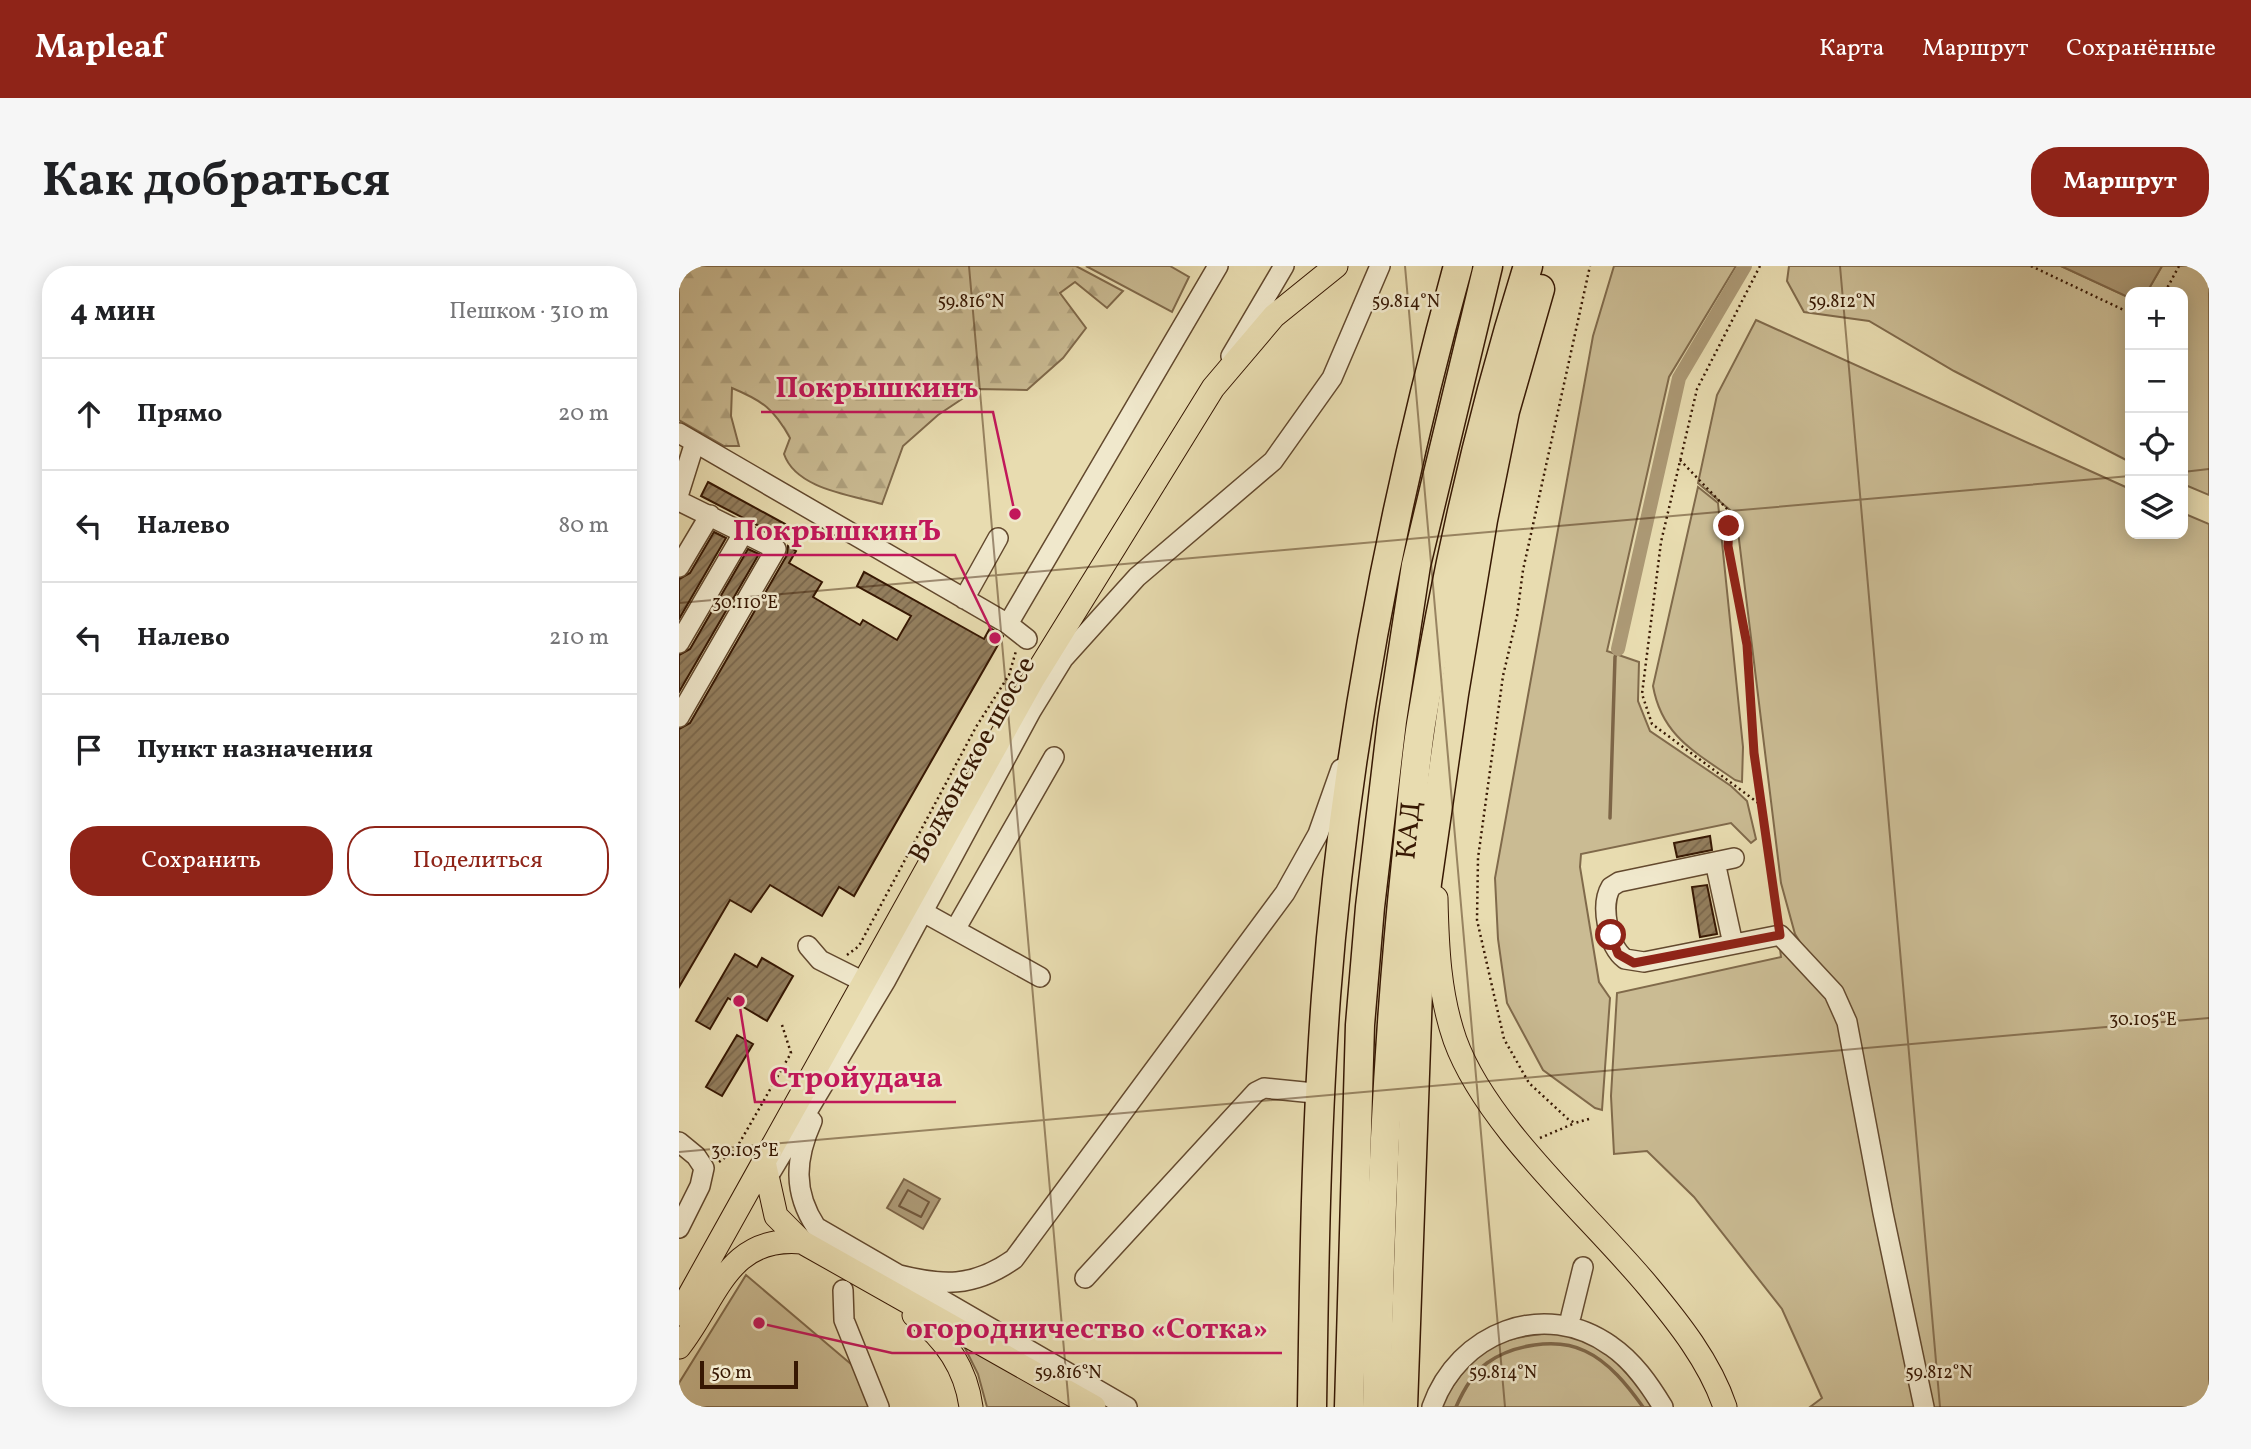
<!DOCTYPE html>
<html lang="ru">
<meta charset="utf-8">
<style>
:root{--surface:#fff;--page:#f6f6f6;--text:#202124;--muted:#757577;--line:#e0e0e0;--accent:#8f2418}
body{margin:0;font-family:Vollkorn,serif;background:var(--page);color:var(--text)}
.controls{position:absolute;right:21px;top:21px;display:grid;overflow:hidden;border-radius:14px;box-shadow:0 4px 18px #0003}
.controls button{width:63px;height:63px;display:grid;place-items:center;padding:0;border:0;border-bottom:2px solid var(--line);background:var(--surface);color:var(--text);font:35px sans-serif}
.scale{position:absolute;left:21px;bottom:18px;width:98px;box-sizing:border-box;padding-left:7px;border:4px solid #371803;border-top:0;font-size:19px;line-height:24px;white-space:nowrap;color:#371803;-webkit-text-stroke:5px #f0e8cc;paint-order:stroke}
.stop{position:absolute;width:21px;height:21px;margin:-16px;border:5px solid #8f2418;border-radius:50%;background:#fff}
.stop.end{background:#8f2418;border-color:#fff;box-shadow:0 2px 7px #0008}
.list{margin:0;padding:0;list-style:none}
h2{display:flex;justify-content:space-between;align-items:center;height:91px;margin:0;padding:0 28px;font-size:30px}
h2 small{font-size:23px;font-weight:400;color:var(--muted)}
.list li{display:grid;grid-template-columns:46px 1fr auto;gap:21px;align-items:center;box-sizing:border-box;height:112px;padding:0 28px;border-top:2px solid var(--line)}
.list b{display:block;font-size:26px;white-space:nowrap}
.list em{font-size:23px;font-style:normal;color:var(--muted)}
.actions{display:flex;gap:14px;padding:21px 28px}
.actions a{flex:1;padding:16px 0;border:2px solid var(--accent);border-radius:28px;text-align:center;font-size:24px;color:var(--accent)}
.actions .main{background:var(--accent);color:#fff}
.icon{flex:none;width:38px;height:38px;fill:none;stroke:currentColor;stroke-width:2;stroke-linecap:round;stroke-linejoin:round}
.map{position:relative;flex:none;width:1530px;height:1141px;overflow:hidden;border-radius:28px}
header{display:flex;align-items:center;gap:42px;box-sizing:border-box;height:98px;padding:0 35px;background:var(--accent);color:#fff}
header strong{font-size:33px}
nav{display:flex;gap:38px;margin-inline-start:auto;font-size:24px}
.intro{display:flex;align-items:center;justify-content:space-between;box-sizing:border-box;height:168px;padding:0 42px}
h1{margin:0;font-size:49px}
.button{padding:18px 32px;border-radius:28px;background:var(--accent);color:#fff;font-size:24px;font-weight:700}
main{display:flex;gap:42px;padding:0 42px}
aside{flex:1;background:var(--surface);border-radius:28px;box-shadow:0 4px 18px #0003}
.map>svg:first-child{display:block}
.green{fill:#cabb93;stroke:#806a4b;stroke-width:2}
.forest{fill:url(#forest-firs);stroke:#806a4b;stroke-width:2}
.water{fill:#ac9975;stroke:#7d6547;stroke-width:2}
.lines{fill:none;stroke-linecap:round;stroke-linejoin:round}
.shore{stroke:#72583c;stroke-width:2}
.stream{stroke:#7d6547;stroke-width:3.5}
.canal{stroke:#ac9975;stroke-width:14}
.building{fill:url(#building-hatch);stroke:#371803;stroke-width:2}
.minor-casing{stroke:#63492e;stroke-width:22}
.major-casing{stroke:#371803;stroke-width:25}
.highway-casing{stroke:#371803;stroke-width:31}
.path{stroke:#371803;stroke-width:2.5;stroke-dasharray:2 3.5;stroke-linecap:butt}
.minor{stroke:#f0e8cc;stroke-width:19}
.major{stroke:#e8dcb0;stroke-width:23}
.highway{stroke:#e8dcb0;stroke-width:28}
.route{stroke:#8f2418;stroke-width:9}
.ticks{fill:none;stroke:#371803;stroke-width:2;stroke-opacity:0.45}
.labels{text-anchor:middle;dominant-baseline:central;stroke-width:5;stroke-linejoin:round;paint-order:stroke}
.street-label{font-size:28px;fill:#371803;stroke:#f0e8cc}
.ticks-label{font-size:18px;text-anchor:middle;fill:#371803;stroke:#f0e8cc;stroke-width:5;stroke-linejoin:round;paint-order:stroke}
.leader{fill:none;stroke:#c2185b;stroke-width:2.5}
.callout-dot{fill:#c2185b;stroke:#f0e8cc;stroke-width:2.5}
.callout-label{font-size:30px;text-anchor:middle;font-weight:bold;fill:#c2185b;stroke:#f0e8cc;stroke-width:5;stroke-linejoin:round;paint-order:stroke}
</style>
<header>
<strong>Mapleaf</strong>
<nav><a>Карта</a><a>Маршрут</a><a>Сохранённые</a></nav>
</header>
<div class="intro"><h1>Как добраться</h1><a class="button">Маршрут</a></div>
<main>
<aside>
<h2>4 мин<small>Пешком · 310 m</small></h2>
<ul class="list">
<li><svg class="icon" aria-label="ahead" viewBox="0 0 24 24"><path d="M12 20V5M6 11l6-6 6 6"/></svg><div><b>Прямо</b></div><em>20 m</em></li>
<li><svg class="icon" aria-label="left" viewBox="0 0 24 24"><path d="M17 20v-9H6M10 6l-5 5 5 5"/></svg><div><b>Налево</b></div><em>80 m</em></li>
<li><svg class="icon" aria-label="left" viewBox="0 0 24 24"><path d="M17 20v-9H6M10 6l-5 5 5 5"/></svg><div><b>Налево</b></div><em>210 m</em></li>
<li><svg class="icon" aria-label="arrive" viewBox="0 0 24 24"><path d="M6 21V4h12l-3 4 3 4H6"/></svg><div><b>Пункт назначения</b></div></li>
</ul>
<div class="actions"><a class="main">Сохранить</a><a>Поделиться</a></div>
</aside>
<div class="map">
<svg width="1530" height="1141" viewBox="0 0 1530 1141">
<defs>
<pattern id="forest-firs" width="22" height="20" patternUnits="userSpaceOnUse" patternTransform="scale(1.75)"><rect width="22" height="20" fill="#cabb93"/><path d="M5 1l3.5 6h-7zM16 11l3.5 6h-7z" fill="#aea07d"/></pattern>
<pattern id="building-hatch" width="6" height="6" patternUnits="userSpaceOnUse" patternTransform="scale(1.75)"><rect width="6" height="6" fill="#937e5d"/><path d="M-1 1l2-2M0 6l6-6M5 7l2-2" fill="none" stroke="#79664b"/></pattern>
</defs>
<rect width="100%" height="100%" fill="#e8dcb0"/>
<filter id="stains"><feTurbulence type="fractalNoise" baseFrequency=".00286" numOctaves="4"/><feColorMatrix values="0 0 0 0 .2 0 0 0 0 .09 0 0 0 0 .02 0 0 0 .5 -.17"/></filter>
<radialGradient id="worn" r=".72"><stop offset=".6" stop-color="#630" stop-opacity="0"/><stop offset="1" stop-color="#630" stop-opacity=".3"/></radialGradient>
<path class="green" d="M407 0H491L510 11 493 46Z
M935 0H1057L990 111 928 385 960 396 959 435 971 465 1052 520 1068 535 1077 573 1072 577 1052 557 902 588 901 601 920 716 931 732 923 844 916 842 864 804 828 737 819 673 816 612 914 70Z
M1110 0H1382L1451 32V196L1275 105 1190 55 1125 46 1108 15Z
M1483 0H1530V229L1504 218V26H1468Z
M1077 54 1451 223V268H1504V247L1530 258V1141H1251L1182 795 1134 697 1116 668 1102 617 1057 249 1019 217 1038 129Z
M1019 221 1039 237 1064 481 1063 516 1056 514C1018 487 983 471 974 420Z
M1101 683 1160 746 1240 1141H1131L1143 1132 1103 1043 1015 931 968 885 935 888 932 830 938 727 1102 691Z
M67 1009 179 1104 196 1141H0V1117Z
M870 1067 897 1070 928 1083 980 1141H760C794 1088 805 1074 870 1067Z
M283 1076 392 1141H308L299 1108Z"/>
<path class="forest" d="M0 0H397L444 25 428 42 396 16 381 27 407 62 384 92 348 124 298 123 259 149 224 180 203 238C172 229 117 223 105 188L111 172C95 143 84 135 53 122L52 150 60 180H45L0 154Z"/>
<path class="water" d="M1382 0H1483L1468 26H1451V32Z
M225 913 261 933 244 963 208 942Z"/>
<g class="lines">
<path class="shore" d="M229 924 250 936 242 951 220 940Z"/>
<path class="stream" d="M931 552 936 391 939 383
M777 1141C784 1125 793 1108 808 1097 833 1079 877 1071 906 1085 930 1096 949 1120 964 1141"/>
<path class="canal" d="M939 383 1000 112 1066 0"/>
</g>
<path class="building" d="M29 216 106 258 99 270 22 230Z
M35 266 47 272 0 353V313L11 307Z
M109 280 117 285 110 297 143 316 134 331 181 359 184 354 218 374 232 350 178 320 185 306 305 373 311 362 324 370 175 630 160 621 143 650 91 619 72 646 51 634 0 721V463L11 457 108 289Z
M69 283 80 288 0 426V389L11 383Z
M1031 570 1033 584 998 591 995 577Z
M1028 619 1038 668 1021 671 1013 621Z
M56 688 78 701 83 692 114 710 88 755 49 732 31 763 17 755Z
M58 769 74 778 43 830 27 821Z"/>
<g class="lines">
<defs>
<path id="minor" d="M552 90 605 0
M0 167 329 358 348 373
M0 227 16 176
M0 235 97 283 0 451
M0 301 31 249
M285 333 319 272
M329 358 539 0
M0 377 65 266
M1055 592 940 616 932 621C921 639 929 680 946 693L965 696 1101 669 1155 727 1168 756 1204 947 1245 1141
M1036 596 1054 678
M244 646 361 711
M277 662 375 491
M129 680 141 694 187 717
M133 855C116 893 114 926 137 961L448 1141
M0 876 17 890 25 902 21 920 0 962
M84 919 207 714 352 445 384 393 458 311 594 195 653 112 701 0
M216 1008C263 1020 294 1022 335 993L606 627 639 568 662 503
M406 1012 577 826 585 822 635 827
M164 1024 165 1054 200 1141
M892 1050 904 1001
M753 1141C779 1067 865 1032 932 1080 954 1095 970 1118 984 1141"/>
<path id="major" d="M757 632C758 680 760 728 776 774 807 860 910 949 969 1020 999 1056 1031 1096 1046 1141
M85 896 97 950 123 976 415 1141
M0 1048 354 413 534 122 595 50 657 0
M235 1049C266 1072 287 1103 292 1141
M0 1081C38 1033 48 969 123 976"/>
<g id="highway">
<path d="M633 1141C635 1004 637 866 647 730 666 482 713 239 779 0"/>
<path d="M670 1141 681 759 691 641 713 455 737 299 809 0"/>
<path id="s1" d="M698 1141C700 959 708 777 727 596 732 550 735 503 742 458 767 304 802 149 849 0"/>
<path d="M724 1141 740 697 748 617 775 428 804 254 826 145 861 23"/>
</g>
</defs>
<use href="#minor" class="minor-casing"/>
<use href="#major" class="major-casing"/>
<use href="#highway" class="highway-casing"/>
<path class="path" d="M1081 0 1018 123 982 276 963 428 973 458 1082 539
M1352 0 1451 47
M1486 26 1500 0
M1001 194 1052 247 1049 280 1068 379 1075 487 1099 655
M168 689 180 680 297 461 330 409 337 385
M910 853 896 857 889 853 850 817 825 773 798 654 799 592 824 410 838 350 844 304 911 0
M861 872 896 857
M40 896 57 883 112 787 103 759"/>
<use href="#minor" class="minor"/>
<use href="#major" class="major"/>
<use href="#highway" class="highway"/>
</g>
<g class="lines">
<path class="route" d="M932 669 939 688 955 697 1101 669 1075 487 1068 379 1049 280 1050 260"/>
</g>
<path class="ticks" d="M290 0 390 1141M726 0 826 1141M1161 0 1261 1141M1504 206 1530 203M0 337 1451 210M0 886 1530 752"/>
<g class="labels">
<g class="street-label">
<text transform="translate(294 494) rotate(-61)">Волхонское шоссе</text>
<text stroke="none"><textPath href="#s1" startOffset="578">КАД</textPath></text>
</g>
</g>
<g class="ticks-label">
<text x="292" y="41">59.816°N</text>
<text x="727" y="41">59.814°N</text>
<text x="1163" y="41">59.812°N</text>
<text x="66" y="342">30.110°E</text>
<text x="1464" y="759">30.105°E</text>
<text x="66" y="890">30.105°E</text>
<text x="389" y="1112">59.816°N</text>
<text x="824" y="1112">59.814°N</text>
<text x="1260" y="1112">59.812°N</text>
</g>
<path class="leader" d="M336 248L314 146H82M316 372L276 289H40M60 735L76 836H277M80 1057L213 1087H603"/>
<g class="callout-dot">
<circle cx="336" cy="248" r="7"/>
<circle cx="316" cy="372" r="7"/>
<circle cx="60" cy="735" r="7"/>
<circle cx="80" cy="1057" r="7"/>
</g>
<g class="callout-label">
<text x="198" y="131">Покрышкинъ</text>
<text x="158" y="274">ПокрышкинЪ</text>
<text x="177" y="821">Стройудача</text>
<text x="408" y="1072">огородничество «Сотка»</text>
</g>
<rect width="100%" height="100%" filter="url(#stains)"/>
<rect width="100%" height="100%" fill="url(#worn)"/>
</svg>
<div class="controls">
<button>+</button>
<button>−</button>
<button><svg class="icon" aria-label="locate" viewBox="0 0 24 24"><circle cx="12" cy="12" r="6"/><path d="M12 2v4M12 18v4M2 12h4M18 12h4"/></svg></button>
<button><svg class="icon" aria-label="layers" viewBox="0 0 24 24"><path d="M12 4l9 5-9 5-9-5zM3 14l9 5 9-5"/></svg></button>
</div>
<div class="scale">50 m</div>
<div class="stop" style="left:932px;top:669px"></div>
<div class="stop end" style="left:1050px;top:260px"></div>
</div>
</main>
